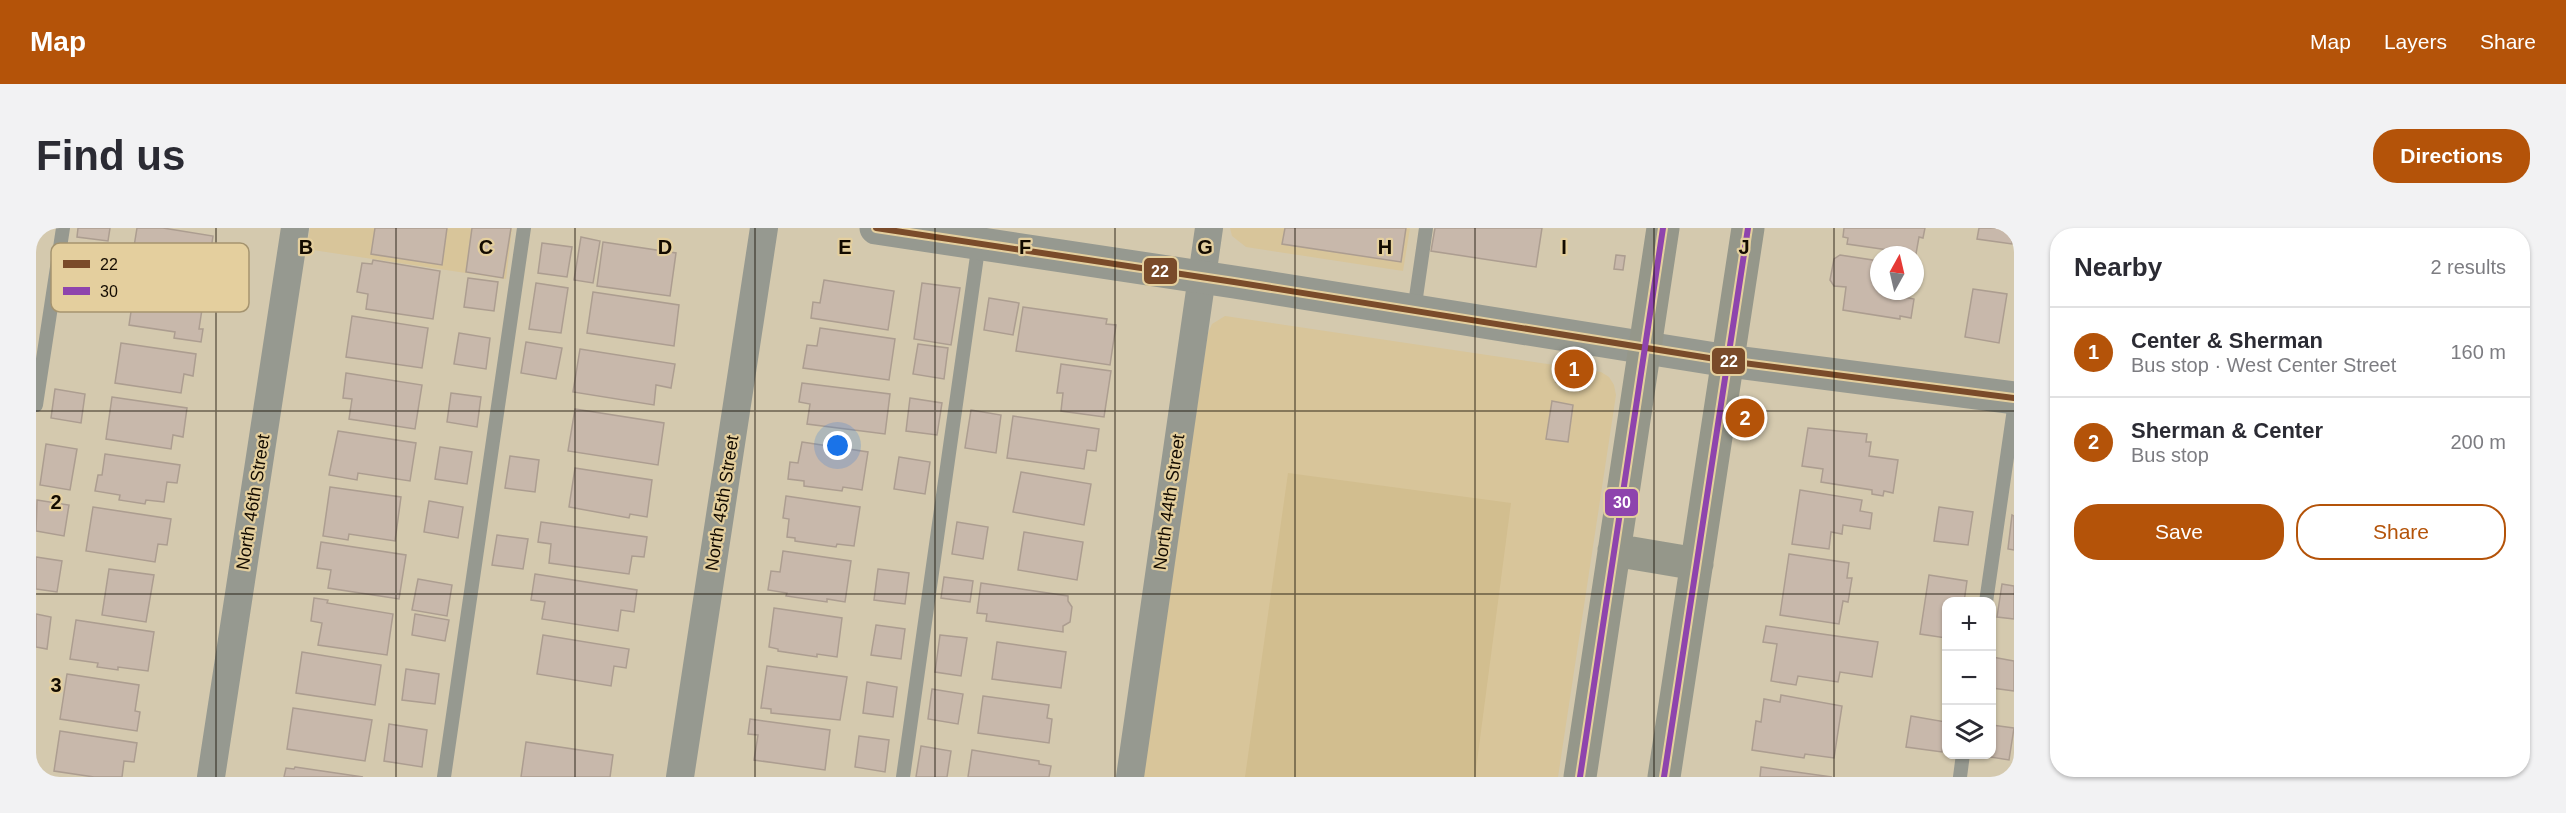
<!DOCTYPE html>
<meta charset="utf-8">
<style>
:root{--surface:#fff;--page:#f2f2f3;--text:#2b2b33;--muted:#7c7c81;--line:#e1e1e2;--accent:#b45309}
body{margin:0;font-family:Helvetica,sans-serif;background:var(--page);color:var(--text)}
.controls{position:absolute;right:18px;bottom:18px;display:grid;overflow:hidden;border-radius:12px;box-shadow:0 2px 4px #0004}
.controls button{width:54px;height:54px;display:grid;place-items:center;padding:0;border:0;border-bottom:2px solid var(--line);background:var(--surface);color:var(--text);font:30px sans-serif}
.compass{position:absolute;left:1834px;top:18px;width:54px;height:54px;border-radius:50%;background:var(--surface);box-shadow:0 2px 4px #0004;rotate:8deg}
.you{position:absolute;left:802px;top:218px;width:21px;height:21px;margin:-15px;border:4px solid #fff;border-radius:50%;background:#1a73e8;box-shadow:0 0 0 9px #1a73e833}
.badge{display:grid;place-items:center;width:39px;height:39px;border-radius:50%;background:var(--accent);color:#fff;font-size:20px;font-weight:700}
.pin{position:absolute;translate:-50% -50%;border:3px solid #fff;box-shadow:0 2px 6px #0006}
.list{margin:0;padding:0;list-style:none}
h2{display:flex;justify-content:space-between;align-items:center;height:78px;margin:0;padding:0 24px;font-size:26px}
h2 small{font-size:20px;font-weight:400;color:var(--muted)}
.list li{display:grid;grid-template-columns:39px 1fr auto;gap:18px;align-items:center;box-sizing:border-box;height:90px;padding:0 24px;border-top:2px solid var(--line)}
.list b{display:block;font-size:22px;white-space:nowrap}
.list p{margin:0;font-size:20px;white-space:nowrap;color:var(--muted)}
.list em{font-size:20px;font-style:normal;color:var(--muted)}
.actions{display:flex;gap:12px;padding:18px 24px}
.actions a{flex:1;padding:14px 0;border:2px solid var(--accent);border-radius:24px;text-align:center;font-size:21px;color:var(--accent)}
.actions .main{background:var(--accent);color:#fff}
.icon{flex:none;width:33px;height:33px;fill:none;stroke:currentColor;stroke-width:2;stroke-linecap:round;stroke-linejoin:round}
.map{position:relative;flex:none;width:1978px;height:549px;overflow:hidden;border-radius:24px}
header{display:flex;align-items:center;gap:36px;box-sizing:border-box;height:84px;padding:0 30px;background:var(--accent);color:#fff}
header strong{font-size:28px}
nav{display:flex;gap:33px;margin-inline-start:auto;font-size:21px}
.intro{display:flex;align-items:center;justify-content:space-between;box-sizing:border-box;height:144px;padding:0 36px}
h1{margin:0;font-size:42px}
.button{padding:15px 27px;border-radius:24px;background:var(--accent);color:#fff;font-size:21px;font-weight:700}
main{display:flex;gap:36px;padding:0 36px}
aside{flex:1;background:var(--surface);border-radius:24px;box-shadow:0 2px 4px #0004}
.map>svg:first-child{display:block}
.built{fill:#d8c59a}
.green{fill:#d2be8f}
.building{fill:#c8b8ab;stroke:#ac9d90;stroke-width:1.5}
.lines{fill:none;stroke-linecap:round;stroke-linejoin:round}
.service{stroke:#969990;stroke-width:14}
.minor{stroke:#969990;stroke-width:28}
.tertiary{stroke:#969990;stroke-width:33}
.secondary{stroke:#95978a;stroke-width:33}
.bus-1-casing{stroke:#e4cf9e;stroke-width:10}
.bus-2-casing{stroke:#e4cf9e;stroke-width:10}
.bus-1{stroke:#7a4b2a;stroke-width:6}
.bus-2{stroke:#8e44ad;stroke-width:6}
.grid{fill:none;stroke:#130b00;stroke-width:1.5;stroke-opacity:0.55}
.labels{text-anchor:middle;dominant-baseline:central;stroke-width:4.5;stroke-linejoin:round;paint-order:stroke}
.street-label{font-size:18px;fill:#130b00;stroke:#e4cf9e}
.key{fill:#e4cf9e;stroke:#a5946f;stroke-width:1.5}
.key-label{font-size:16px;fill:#130b00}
.grid-label{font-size:20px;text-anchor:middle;font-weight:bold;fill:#130b00;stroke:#e4cf9e;stroke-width:4.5;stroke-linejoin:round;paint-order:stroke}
.line-badge{stroke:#e4cf9e;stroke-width:2}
.badge-label{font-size:16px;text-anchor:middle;font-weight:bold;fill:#fff}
</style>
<header>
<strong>Map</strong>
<nav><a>Map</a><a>Layers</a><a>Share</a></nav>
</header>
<div class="intro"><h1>Find us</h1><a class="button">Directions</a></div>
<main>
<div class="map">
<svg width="1978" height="549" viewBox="0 0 1978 549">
<rect width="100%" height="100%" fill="#d4c9ae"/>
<path class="built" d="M274 0H476L470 51 270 21Z
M1194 0H1374L1367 43 1210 19 1196 8Z
M1189 88 1565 144 1573 149 1578 157 1580 167 1522 549H1107L1172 105 1176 96Z"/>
<path class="green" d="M1252 245 1475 275 1439 549H1209Z"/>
<path class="building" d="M42 0H74L72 13 41 9Z
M101 0H127L177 8 171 48 95 37Z
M339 0H411L406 37 335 26Z
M436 0H475L467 50 430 44Z
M1249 0H1370L1365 34 1246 16Z
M1399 0H1506L1500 39 1395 23Z
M1808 0H1889L1887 10 1883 9 1880 26 1811 16 1812 10 1807 9Z
M1943 0H1978L1976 16 1941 11Z
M545 9 564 13 557 55 538 52Z
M567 14 640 25 634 68 561 58Z
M506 15 536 19 531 49 502 45Z
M1580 27 1589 28 1587 42 1578 41Z
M1804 27 1843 33V63H1869L1868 69 1878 71 1875 90 1864 88V91L1807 82 1810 59 1798 58 1794 52 1798 31Z
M337 32 404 43 397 91 330 81 332 66 321 64 326 35 336 36Z
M432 50 462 54 458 83 428 79Z
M788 52 858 63 852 102 775 90 777 74 784 75Z
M500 55 532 60 525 105 493 101Z
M886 55 924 60 915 117 878 111Z
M99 57 168 68 163 101H167L165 114 138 110 139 104 93 97Z
M1937 61 1971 66 1963 115 1929 109Z
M557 64 643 77 638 118 551 105Z
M953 70 983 75 977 107 948 102Z
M987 79 1071 91 1070 96 1080 97 1074 137 980 123Z
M316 88 392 100 386 140 310 129Z
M784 100 859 111 853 152 767 140 771 117 781 118Z
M423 105 454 110 450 141 418 136Z
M490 114 526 120 520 151 485 145Z
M85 115 160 126 157 148 148 146 145 165 79 155Z
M882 116 912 120 908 151 877 146Z
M544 121 639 136 635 160 620 157 618 177 537 164Z
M1025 136 1075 143 1068 189 1025 183 1027 165H1021Z
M310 145 386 157 379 201 313 191 316 171 307 170Z
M1521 147 1535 149 1534 156 1520 154Z
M766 155 854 166 849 206 771 196 774 176 763 174Z
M19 161 49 166 45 195 15 190Z
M415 165 445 169 441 199 411 194Z
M76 169 151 180 147 209 137 207 135 221 70 211Z
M874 170 906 175 901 207 870 203Z
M1516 173 1537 177 1532 214 1510 211Z
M539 181 628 195 622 237 532 223Z
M935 182 965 187 960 225 929 220Z
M977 188 1063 201 1060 223 1051 222 1048 241 971 230Z
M1772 200 1831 206 1830 214H1835L1833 228 1862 232 1857 265 1848 263 1847 268 1836 266V262L1785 254 1787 241 1766 238Z
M302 203 380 215 374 253 322 245 321 252 293 247Z
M766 214 832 224 826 262 807 259 806 263 768 258V253L752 251 754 234 762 235Z
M10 216 41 221 34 262 4 257Z
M404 219 436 224 431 256 399 251Z
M69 226 144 237 141 255 131 254 128 274 110 272 109 276 83 272 84 267 59 263 62 247H66Z
M474 228 503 232 499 264 469 260Z
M863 229 894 234 889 266 858 261Z
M539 240 616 252 611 289 594 286 593 290 533 279Z
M985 244 1055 256 1048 297 977 284Z
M294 259 365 269 359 313 313 306 312 312 287 308Z
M1764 262 1826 272 1824 283 1836 285 1834 301 1807 297 1806 306 1795 304 1793 321 1756 316Z
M750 268 824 279 818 318 801 316 800 319 759 313V310L751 309 753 291 747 290Z
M1 272 33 277 28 308 0 303Z
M393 273 427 279 422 310 388 304Z
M57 279 135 291 131 317 122 316 119 334 50 323Z
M1903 279 1937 284 1932 317 1898 313Z
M1976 287 1978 288V322L1972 321Z
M505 294 611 309 608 329 596 328 593 346 513 335 515 316 502 314Z
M921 294 952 299 947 331 916 326Z
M988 304 1047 314 1041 352 982 342Z
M461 307 492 311 487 341 456 337Z
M285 314 370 327 363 371 292 360 295 342 281 340Z
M747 323 815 333 809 374 791 371V374L750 368 751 365 732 362 735 343 744 344Z
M1753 326 1813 335 1811 350H1816L1812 374 1807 373 1803 396 1744 387Z
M0 329 26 333 21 364 0 361Z
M73 341 118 347 110 394 66 387Z
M842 341 873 345 869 376 838 372Z
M499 346 601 362 598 384 585 382 582 403 506 391 509 374 495 372Z
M1893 347 1931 353 1928 374H1910V410L1884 406Z
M908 349 937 353 934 374 905 370Z
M382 351 416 357 411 388 376 382Z
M945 355 1032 368V373L1036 379 1034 394 1027 398V404L950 393 951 386 941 385Z
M1966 356 1978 358V391L1961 389Z
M278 370 292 372 291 375 357 386 351 427 282 417 286 395 275 393Z
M738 380 806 390 801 429 781 426V429L742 423V421L733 419Z
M0 386 15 389 11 421 0 419Z
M379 386 413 392 409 413 376 407Z
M40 392 118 404 112 443 82 439V442L61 439 62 435 34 431Z
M840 397 869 401 865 431 835 427Z
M1730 398 1842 414 1836 449 1804 444 1802 454 1762 448 1760 457 1735 453 1741 416 1727 414Z
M507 407 593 421 590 440 578 438 575 458 501 446Z
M904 407 931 410 925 448 899 444Z
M961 414 1030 424 1025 460 956 451Z
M266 424 345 437 339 477 260 465Z
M1956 429 1978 433V463L1956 460Z
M731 438 811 449 804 492 735 485V481L725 480Z
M370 441 403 446 399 476 366 472Z
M31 446 103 457 99 483 104 484 101 503 24 491Z
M831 454 861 459 857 489 827 485Z
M896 461 927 466 922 496 892 491Z
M1745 467 1806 478 1798 530 1769 526 1768 530 1716 522 1720 493 1725 494 1728 471 1744 474Z
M947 468 1013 477 1011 490 1016 491 1013 515 942 505Z
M257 480 336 492 329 533 251 521Z
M1875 488 1910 494 1906 524 1870 519Z
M714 491 794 502 789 542 718 532 722 507 712 506Z
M353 496 391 502 386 539 348 533Z
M1956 497 1978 500 1973 532 1942 527 1956 526Z
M24 503 101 515 98 534 88 533 86 549H58L18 543Z
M823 508 853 512 849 544 819 539Z
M490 514 577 527 574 549H485Z
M885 518 915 523 911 549H880Z
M936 522 1003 533V536L1015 538 1013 549H932Z
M259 539 327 549H248L250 540 258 541Z
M1725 539 1796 549H1724Z"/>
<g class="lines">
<path class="service" d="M1378 83 1390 0
M0 177 27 0
M1950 374 1978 181
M408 549 488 0
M867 549 943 14
M1924 549 1927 526"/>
<path class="minor" d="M175 549 259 0
M644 549 728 0
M1094 549 1173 0"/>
<path class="tertiary" d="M840 0 1198 54 1692 133 1978 170"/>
<path class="secondary" d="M1578 322 1661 336
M1544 549 1627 0
M1628 549 1712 0"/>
<defs>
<path id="bus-1" d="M840 0 1198 54 1692 133 1978 170"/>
<path id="bus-2" d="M1544 549 1627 0
M1628 549 1712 0"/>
</defs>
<use href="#bus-1" class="bus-1-casing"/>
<use href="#bus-2" class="bus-2-casing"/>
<use href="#bus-1" class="bus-1"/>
<use href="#bus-2" class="bus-2"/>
</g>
<path class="grid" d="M180 0V549M360 0V549M539 0V549M719 0V549M899 0V549M1079 0V549M1259 0V549M1439 0V549M1618 0V549M1798 0V549M0 183H1978M0 366H1978"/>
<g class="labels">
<g class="street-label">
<text transform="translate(217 274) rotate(-81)">North 46th Street</text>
<text transform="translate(1133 274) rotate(-82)">North 44th Street</text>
<text transform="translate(686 275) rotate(-81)">North 45th Street</text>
</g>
</g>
<rect x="15" y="15" width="198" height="69" rx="9" class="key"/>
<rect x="27" y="32" width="27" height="8" fill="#7a4b2a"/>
<rect x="27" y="59" width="27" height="8" fill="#8e44ad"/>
<g class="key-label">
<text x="64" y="42">22</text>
<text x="64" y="69">30</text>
</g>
<g class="grid-label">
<text x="270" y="26">B</text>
<text x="450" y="26">C</text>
<text x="629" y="26">D</text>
<text x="809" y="26">E</text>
<text x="989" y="26">F</text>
<text x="1169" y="26">G</text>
<text x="1349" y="26">H</text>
<text x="1528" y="26">I</text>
<text x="1708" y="26">J</text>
<text x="20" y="281">2</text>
<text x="20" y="464">3</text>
</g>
<g class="line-badge">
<rect x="1107" y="29" width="35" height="28" rx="6" fill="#7a4b2a"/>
<rect x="1675" y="119" width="35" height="28" rx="6" fill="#7a4b2a"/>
<rect x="1568" y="260" width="35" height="29" rx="6" fill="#8e44ad"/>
</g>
<g class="badge-label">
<text x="1124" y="49">22</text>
<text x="1693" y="139">22</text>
<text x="1586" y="280">30</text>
</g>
</svg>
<div class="controls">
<button>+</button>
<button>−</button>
<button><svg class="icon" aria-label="layers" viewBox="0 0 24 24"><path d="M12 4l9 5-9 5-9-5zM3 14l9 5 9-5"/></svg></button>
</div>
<svg class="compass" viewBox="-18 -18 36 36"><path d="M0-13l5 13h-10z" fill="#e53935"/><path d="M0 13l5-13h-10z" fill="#7c7c81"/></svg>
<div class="you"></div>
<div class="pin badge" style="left:1538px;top:141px">1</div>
<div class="pin badge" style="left:1709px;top:190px">2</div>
</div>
<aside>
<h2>Nearby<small>2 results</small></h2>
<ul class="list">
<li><span class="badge">1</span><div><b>Center &amp; Sherman</b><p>Bus stop · West Center Street</p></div><em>160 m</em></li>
<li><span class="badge">2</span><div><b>Sherman &amp; Center</b><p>Bus stop</p></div><em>200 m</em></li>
</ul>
<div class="actions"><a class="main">Save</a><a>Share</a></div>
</aside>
</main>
